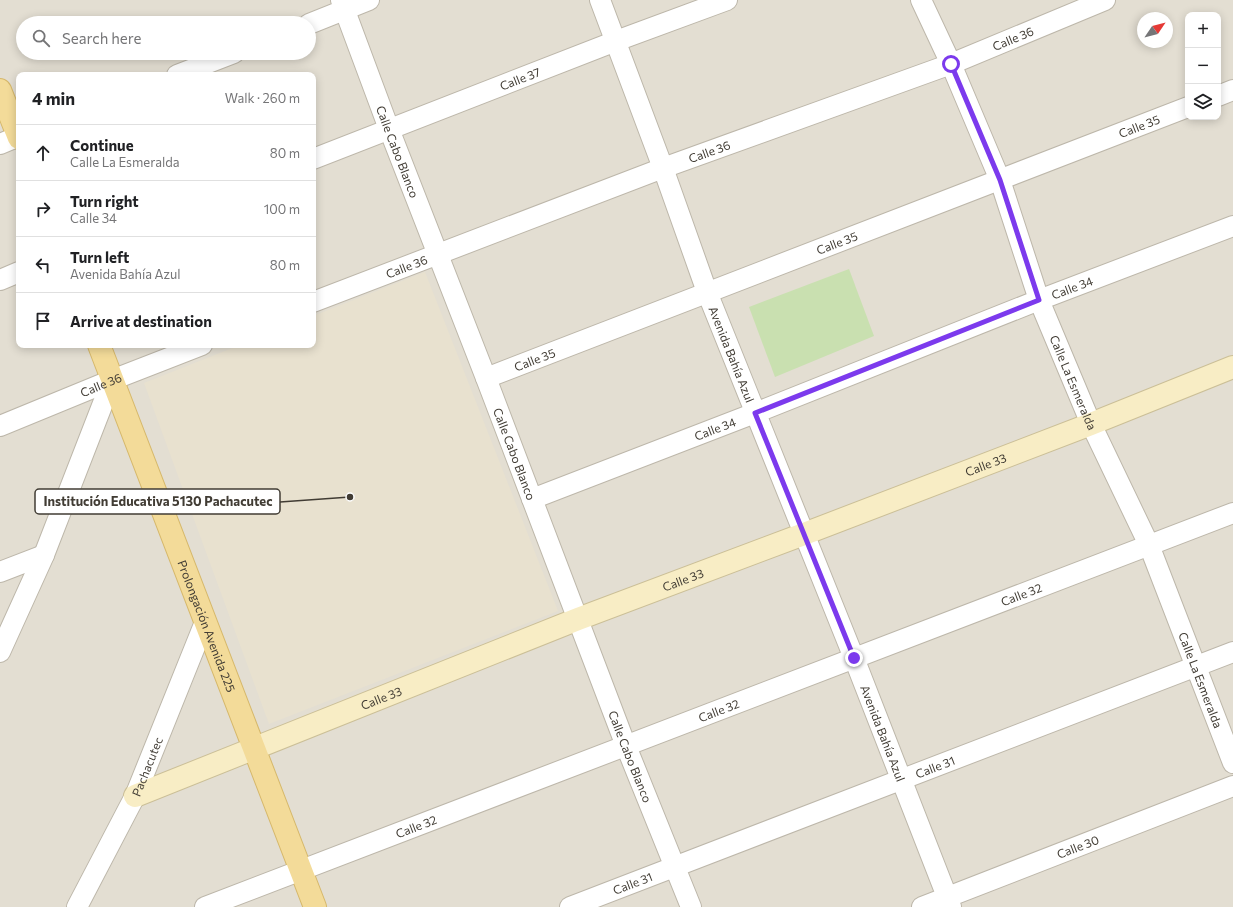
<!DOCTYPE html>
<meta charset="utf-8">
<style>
:root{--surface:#fff;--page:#f2f2f2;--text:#202124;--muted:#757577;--line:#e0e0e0}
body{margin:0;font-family:Commissioner,sans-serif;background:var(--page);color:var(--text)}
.controls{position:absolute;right:12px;top:12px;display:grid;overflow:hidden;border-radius:8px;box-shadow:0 2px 10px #0003}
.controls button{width:36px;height:36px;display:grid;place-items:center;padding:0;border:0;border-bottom:1px solid var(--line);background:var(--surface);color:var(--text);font:20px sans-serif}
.compass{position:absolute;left:1137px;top:12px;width:36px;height:36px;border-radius:50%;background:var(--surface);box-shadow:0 2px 10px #0003;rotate:55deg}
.stop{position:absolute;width:12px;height:12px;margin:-9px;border:3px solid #7c3aed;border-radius:50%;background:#fff}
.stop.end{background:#7c3aed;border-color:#fff;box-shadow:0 1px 4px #0008}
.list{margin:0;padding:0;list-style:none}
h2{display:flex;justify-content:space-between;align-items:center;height:52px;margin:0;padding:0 16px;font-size:17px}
h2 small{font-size:13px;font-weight:400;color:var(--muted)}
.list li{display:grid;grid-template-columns:26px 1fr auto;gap:12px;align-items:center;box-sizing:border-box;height:56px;padding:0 16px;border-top:1px solid var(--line)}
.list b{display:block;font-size:15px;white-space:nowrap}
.list p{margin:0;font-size:13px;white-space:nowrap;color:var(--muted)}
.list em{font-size:13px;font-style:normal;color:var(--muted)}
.icon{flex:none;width:22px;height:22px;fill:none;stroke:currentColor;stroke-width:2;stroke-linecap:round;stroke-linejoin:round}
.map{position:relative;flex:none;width:1233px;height:907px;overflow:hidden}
.search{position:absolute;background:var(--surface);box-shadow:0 2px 10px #0003;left:16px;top:16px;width:300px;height:44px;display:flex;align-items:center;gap:10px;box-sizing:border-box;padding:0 14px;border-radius:22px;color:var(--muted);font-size:15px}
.panel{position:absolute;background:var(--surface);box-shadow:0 2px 10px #0003;left:16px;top:72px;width:300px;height:276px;border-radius:8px}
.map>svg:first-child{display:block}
.residential{fill:#e3ded2;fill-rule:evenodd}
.education{fill:#e8e1cf}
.green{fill:#c9e0b0}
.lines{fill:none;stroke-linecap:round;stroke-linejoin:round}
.street-casing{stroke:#bdb7aa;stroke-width:22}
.secondary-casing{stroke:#cbbf97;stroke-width:24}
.primary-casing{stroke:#d6b86b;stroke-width:24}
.street{stroke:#fff;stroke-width:20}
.secondary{stroke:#f8edc5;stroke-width:22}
.primary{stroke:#f3db99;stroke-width:22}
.route{stroke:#7c3aed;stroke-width:5}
.labels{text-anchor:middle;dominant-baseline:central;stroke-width:4;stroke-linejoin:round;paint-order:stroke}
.street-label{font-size:12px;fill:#413c34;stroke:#fff}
.leader{fill:none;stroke:#413c34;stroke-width:1.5}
.callout-dot{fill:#413c34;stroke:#fff;stroke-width:1.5}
.callout{fill:#fff;stroke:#413c34;stroke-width:1.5}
.callout-label{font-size:13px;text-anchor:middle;font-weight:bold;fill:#413c34}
</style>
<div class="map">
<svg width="1233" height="907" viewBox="0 0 1233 907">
<rect width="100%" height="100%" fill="#f0ece3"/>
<path class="residential" d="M0 0H1233V907H0ZM1188 15H1218V117H1188ZM1143 18H1167V42H1143ZM23 23H309V53H23ZM19 75H313V345H19Z"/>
<path class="education" d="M425 272 558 611 269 724 144 383 240 345H313V316Z"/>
<path class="green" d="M849 269 874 336 775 377 749 307Z"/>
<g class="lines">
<defs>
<g id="street">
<path id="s1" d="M341 0 389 129 486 378 626 746 691 907"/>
<path id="s2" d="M600 0 663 168 707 292 854 658 951 907"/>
<path id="s3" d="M921 0 951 64 1000 180 1039 300 1091 424 1149 545 1233 763"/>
<path d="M309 24 369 0"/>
<path d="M177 75 234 53"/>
<path d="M1218 96 1233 90"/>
<path d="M0 144 19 136"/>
<path id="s4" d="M313 159 616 41 727 0"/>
<path d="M0 280 19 272"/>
<path id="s5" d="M313 302 663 168 951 64 1105 0"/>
<path id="s6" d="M486 378 1188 107"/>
<path id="s7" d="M0 426 112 380 202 345"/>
<path id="s8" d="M532 499 755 413 1039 300 1233 226"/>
<path d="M0 572 44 555"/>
<path d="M0 652 44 555 112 380"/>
<path id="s9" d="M77 907 135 796 205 622"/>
<path id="s10" d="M205 907 1233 513"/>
<path id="s11" d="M570 907 1233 652"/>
<path id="s12" d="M922 907 1233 786"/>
</g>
<g id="secondary">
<path id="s13" d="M135 796 578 619 804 534 1091 424 1233 367"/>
</g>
<g id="primary">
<path d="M0 90 19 138"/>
<path id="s14" d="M99 345 315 907"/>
</g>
</defs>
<use href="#street" class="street-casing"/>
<use href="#secondary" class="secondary-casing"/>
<use href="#primary" class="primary-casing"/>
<use href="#street" class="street"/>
<use href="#secondary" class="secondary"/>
<use href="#primary" class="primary"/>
</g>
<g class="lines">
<path class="route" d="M854 658 755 413 1039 300 1000 180 951 64"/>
</g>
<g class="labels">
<g class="street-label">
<text stroke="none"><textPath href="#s5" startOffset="748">Calle 36</textPath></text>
<text stroke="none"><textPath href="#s4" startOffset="222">Calle 37</textPath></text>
<text stroke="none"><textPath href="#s6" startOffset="700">Calle 35</textPath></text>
<text stroke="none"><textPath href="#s5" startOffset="424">Calle 36</textPath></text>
<text stroke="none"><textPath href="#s1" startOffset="162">Calle Cabo Blanco</textPath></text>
<text stroke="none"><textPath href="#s6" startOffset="376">Calle 35</textPath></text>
<text stroke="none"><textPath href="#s5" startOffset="100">Calle 36</textPath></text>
<text stroke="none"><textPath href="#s8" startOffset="580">Calle 34</textPath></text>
<text stroke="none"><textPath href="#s2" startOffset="378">Avenida Bahía Azul</textPath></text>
<text stroke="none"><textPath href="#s6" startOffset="52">Calle 35</textPath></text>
<text stroke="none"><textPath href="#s3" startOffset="412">Calle La Esmeralda</textPath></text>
<text stroke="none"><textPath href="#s7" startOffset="109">Calle 36</textPath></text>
<text stroke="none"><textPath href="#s8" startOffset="196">Calle 34</textPath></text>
<text stroke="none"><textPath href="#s1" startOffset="486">Calle Cabo Blanco</textPath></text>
<text stroke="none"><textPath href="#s13" startOffset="913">Calle 33</textPath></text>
<text stroke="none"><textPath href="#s13" startOffset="589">Calle 33</textPath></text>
<text stroke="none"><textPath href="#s10" startOffset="874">Calle 32</textPath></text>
<text stroke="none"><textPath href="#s14" startOffset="301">Prolongación Avenida 225</textPath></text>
<text stroke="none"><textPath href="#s3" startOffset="736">Calle La Esmeralda</textPath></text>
<text stroke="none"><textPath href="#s13" startOffset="265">Calle 33</textPath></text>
<text stroke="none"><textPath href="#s10" startOffset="550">Calle 32</textPath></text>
<text stroke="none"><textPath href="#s2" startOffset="786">Avenida Bahía Azul</textPath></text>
<text stroke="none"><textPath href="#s1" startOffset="810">Calle Cabo Blanco</textPath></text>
<text stroke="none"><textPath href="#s9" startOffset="157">Pachacutec</textPath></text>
<text stroke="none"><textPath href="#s11" startOffset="391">Calle 31</textPath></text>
<text stroke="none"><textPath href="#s10" startOffset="226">Calle 32</textPath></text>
<text stroke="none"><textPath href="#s12" startOffset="167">Calle 30</textPath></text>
<text stroke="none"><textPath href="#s11" startOffset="67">Calle 31</textPath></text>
</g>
</g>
<path class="leader" d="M350 497L280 502"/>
<circle class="callout-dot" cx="350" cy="497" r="4"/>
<rect class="callout" x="35" y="489" width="245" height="25" rx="4"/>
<g class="callout-label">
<text x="158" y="506">Institución Educativa 5130 Pachacutec</text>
</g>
</svg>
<div class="controls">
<button>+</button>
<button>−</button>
<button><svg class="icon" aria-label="layers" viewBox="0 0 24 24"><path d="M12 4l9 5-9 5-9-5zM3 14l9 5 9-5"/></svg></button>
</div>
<svg class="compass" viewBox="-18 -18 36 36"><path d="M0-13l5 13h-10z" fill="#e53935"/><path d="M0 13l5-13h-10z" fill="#757577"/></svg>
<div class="stop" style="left:951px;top:64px"></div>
<div class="stop end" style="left:854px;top:658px"></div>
<div class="search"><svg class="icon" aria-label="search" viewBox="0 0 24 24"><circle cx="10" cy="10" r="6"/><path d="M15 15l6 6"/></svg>Search here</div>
<section class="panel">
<h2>4 min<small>Walk · 260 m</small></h2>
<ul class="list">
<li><svg class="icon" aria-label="ahead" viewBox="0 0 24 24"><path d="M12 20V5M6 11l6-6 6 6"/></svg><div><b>Continue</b><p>Calle La Esmeralda</p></div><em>80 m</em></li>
<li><svg class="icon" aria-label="right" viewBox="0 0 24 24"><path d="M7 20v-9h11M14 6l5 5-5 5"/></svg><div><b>Turn right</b><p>Calle 34</p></div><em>100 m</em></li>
<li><svg class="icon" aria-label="left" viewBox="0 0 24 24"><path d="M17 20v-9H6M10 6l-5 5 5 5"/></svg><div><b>Turn left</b><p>Avenida Bahía Azul</p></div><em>80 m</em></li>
<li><svg class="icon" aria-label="arrive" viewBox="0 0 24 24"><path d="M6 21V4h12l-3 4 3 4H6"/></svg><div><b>Arrive at destination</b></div></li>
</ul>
</section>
</div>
